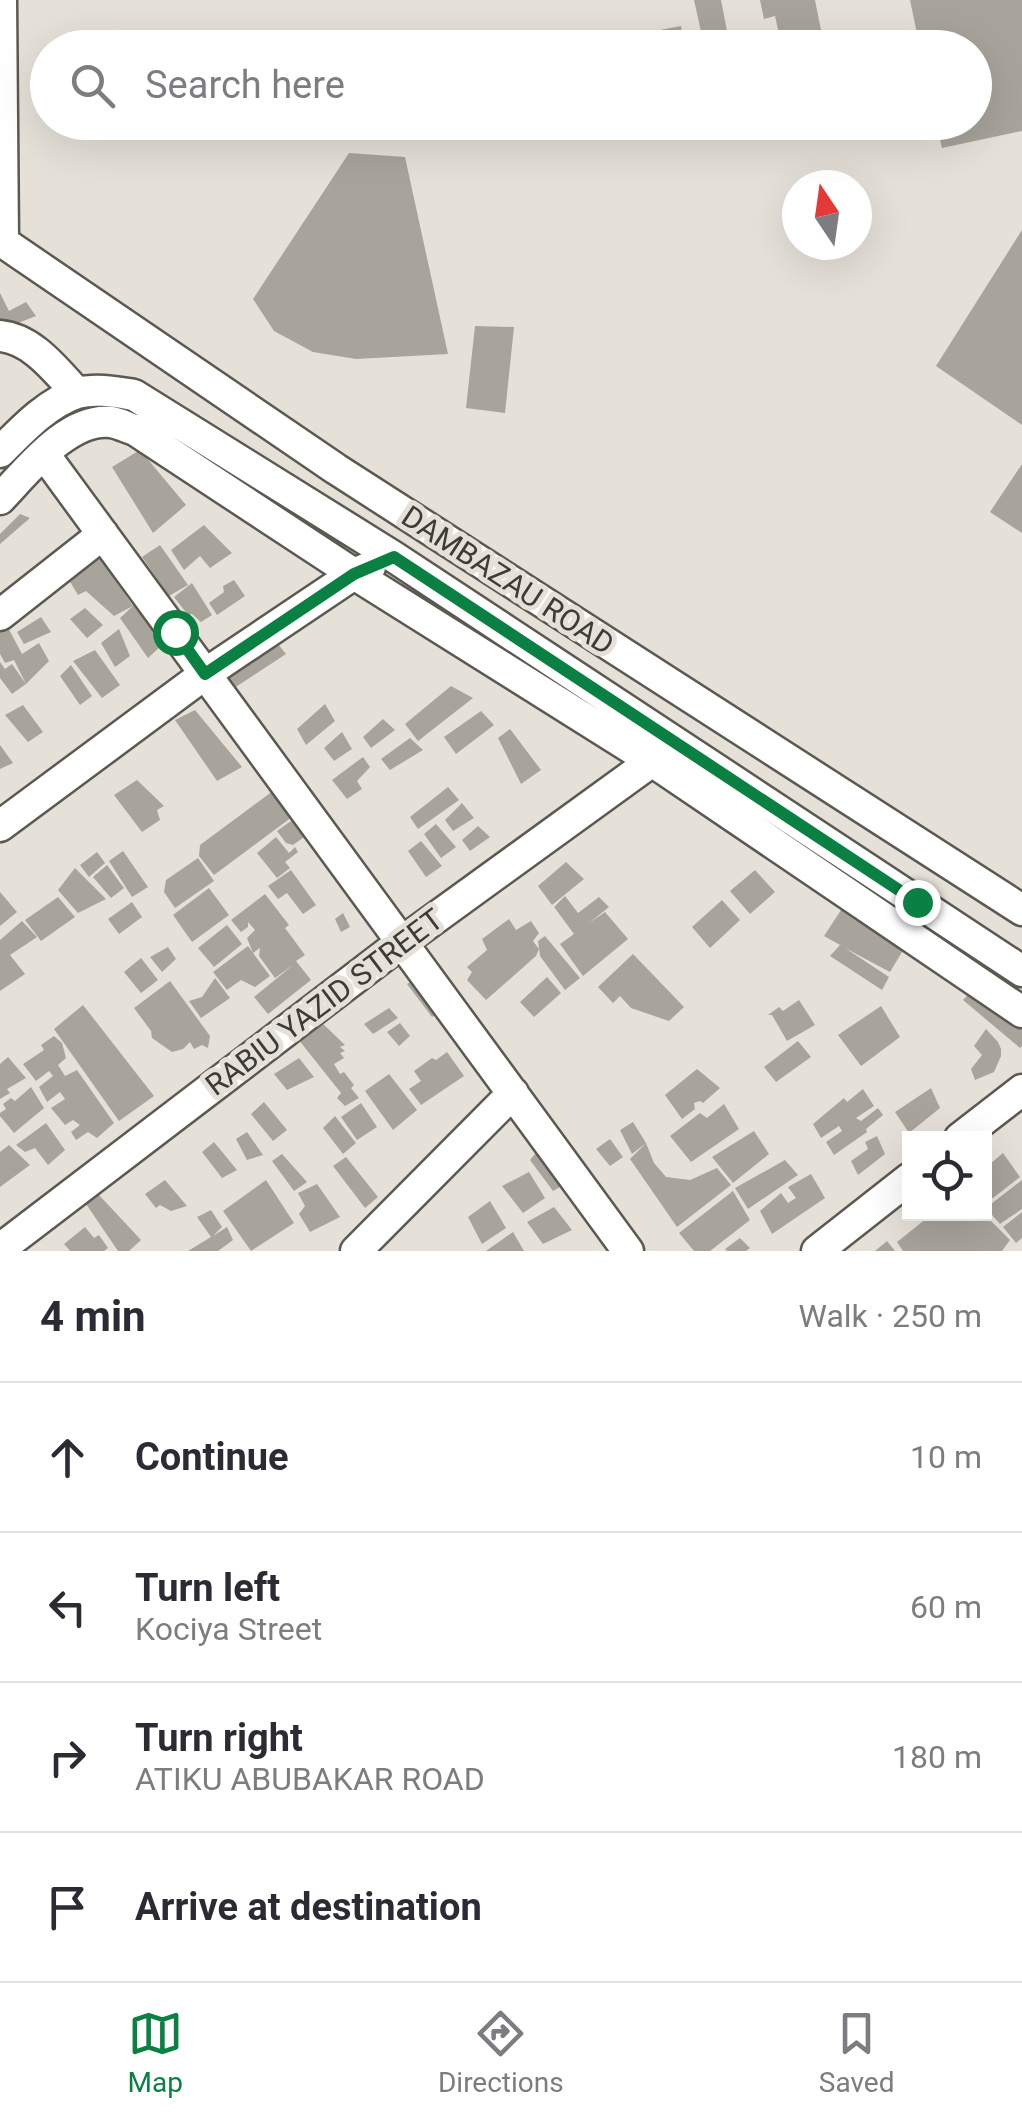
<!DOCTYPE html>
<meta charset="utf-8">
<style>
:root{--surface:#fff;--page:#f7f7f7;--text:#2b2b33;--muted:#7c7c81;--line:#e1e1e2;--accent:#0b8043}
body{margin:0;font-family:Roboto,sans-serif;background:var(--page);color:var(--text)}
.controls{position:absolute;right:30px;bottom:30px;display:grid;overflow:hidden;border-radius:0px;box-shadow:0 10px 40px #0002}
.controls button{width:90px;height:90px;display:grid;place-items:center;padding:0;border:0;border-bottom:2px solid var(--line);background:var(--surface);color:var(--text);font:50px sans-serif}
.compass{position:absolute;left:782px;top:170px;width:90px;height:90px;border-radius:50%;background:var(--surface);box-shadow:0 10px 40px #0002;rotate:347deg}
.stop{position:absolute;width:30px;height:30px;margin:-22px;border:8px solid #0b8043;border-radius:50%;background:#fff}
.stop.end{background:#0b8043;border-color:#fff;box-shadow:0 2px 10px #0008}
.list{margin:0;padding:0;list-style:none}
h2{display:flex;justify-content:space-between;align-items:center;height:130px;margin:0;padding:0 40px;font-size:42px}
h2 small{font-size:32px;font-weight:400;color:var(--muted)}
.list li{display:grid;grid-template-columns:65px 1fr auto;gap:30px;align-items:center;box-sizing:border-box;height:150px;padding:0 40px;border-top:2px solid var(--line)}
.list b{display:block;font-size:38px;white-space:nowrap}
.list p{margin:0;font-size:32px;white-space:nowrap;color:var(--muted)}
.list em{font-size:32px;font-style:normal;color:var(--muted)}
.icon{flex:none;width:55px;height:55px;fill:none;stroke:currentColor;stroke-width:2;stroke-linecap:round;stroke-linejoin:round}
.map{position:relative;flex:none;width:1022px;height:1251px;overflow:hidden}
.search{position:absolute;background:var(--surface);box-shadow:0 10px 40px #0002;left:30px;right:30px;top:30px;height:110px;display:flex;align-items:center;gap:25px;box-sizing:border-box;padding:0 35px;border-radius:55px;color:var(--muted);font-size:38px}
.sheet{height:730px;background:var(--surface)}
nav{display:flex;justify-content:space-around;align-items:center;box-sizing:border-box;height:140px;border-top:2px solid var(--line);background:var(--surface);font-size:28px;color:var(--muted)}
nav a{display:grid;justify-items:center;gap:5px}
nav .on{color:var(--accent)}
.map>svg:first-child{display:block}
.building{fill:#a8a49b}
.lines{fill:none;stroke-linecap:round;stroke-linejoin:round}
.minor-casing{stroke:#5c5951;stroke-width:35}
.minor{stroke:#fff;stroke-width:30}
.route{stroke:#0b8043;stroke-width:12}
.labels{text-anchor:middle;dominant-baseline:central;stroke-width:10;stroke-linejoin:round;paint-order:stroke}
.street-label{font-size:30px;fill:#3d3b37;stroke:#e6e1d8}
</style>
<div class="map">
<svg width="1022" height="1251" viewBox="0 0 1022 1251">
<rect width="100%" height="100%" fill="#e6e1d8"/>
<path class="building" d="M694 0H721L727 31 702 36Z
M760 0H815L824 45 811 48H782L775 16 764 19Z
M910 0H1022V131L942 148 936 122H974V48H920Z
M681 26 684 48H657L654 31Z
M349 153 405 157 448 354 356 359 313 352 274 331 253 299Z
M1022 230V425L936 366Z
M0 293 9 311 26 302 36 316 13 325 0 321Z
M475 326 514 327 505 413 466 408Z
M140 450 186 505 153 533 112 467Z
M1022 464V533L990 512Z
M20 514 30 518 0 544V534Z
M204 525 232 553 210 568 200 556 184 570 171 550Z
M160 545 188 585 169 596 142 557Z
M96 558 101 560 133 606 144 595 152 607 142 617 151 629 163 623 175 633 148 658 120 618 133 606 114 616 86 591 78 595 69 580 84 570 85 564Z
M234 580 245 596 217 615 209 603 224 592 223 586Z
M192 583 212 615 201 622 192 614 188 615 174 597Z
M85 608 103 625 87 638 70 619Z
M41 617 51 632 24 644 17 632Z
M6 624 22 654 39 643 49 661 26 684 14 660 5 663 0 654V628Z
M119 629 130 656 115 667 101 643Z
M274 639 286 654 231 690 222 681Z
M95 650 120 685 102 698 73 661Z
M0 662 5 669 12 664 26 684 12 694 0 678Z
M71 665 92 696 80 705 60 676Z
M451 686 473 698 418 741 405 724Z
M325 704 335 721 306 745 297 729Z
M23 705 43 732 28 742 5 715Z
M195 710 242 767 217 781 175 720Z
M481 711 494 725 456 754 444 737Z
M383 719 395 730 371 748 363 737Z
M510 729 541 770 521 784 498 738Z
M342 732 352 749 334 761 324 748Z
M410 738 423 750 390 770 381 759Z
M0 745 13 763 0 769Z
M363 757 370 767 357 781 362 789 347 799 332 780Z
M137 780 164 806 157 810 160 820 142 832 114 795Z
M448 787 459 800 418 829 410 817Z
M277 788 296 814 214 875 199 856 200 845Z
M462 803 474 818 453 831 445 820Z
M298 816 311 832 293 845 286 843 277 831Z
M436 824 456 847 441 858 424 834Z
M478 826 490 837 470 851 462 840Z
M276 837 289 853 295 847 298 852 285 862 290 868 277 878 257 853Z
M421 841 442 866 426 877 408 851Z
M123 851 148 887 132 897 109 861Z
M97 852 105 863 89 877 80 865Z
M198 858 214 881 175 908 164 892 166 880Z
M566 862 584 879 552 905 538 886Z
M107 865 124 888 111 898 93 877Z
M75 868 106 899 78 913 58 890Z
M291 870 316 905 303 914 287 893 278 899 268 886Z
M755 870 775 892 750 914 730 891Z
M209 888 229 915 192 942 173 915Z
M0 892 17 912 0 926Z
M265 894 289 925 285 928 305 955 296 961 311 980 268 1014 254 997 293 965 275 978 259 956 260 948 253 953 247 938 255 930 248 922V927L241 932 231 920Z
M565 896 578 913 599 897 609 907 589 923 605 912 628 939 583 976 560 944 574 934 554 907Z
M58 897 75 917 41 941 25 920Z
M722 900 740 920 710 948 692 927Z
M847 901 908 942 890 972 845 948 889 977 882 990 830 956 840 945 824 936Z
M132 902 142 917 119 934 108 919Z
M343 913 350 927 341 932 335 919Z
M509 919 516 930 531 921 539 933 533 941 539 949 536 956 486 1000 467 980 472 972 467 967 487 950 482 939Z
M22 921 37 937 10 955 25 974 0 991V940Z
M227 925 242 944 214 967 198 948Z
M545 936 580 978 565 990 540 956 538 941Z
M248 946 270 976 255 987 241 980 227 990 213 972Z
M168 947 176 959 162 972 150 957Z
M633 954 684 1007 669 1021 631 1008 620 996 613 1003 598 987Z
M141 958 158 980 141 993 124 972Z
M428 972 452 1003 432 1017 407 984Z
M547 977 561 993 534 1017 520 1002Z
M215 978 230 998 201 1018 189 1001 202 997Z
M170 981 210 1036 208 1048 202 1045 194 1049 190 1042 183 1049 172 1052 152 1038 151 1031 134 1008Z
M976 986 1022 1017V1046L1020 1048 963 1000Z
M799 1000 815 1025 787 1041 772 1015H768L779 1007 783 1011Z
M83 1005 154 1096 119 1121 54 1029Z
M881 1006 900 1037 861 1066 838 1035Z
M389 1008 398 1018 373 1034 364 1024Z
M320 1021 345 1045 340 1047 345 1051 340 1053 344 1058 334 1064 340 1074 344 1072 354 1085 351 1088 359 1098 345 1106 337 1098 341 1093 298 1039Z
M400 1023 410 1036 399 1046 387 1032Z
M986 1029 998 1042 1001 1049V1056L994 1072 975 1080 971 1069 982 1055 974 1046Z
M54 1036 62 1043 66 1058 58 1065 65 1076 77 1070 114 1123 97 1138 88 1132 76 1140 71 1132 80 1125 73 1120 65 1125 51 1108 65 1099 60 1092 47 1102 39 1087 53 1076 49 1071 36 1081 23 1064 44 1050 41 1045Z
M798 1041 811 1057 776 1082 764 1067Z
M447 1052 464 1076 421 1105 409 1089 421 1081 414 1071 432 1058 436 1060Z
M8 1057 26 1078 7 1089 10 1093 0 1099V1064Z
M299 1058 314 1077 287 1090 274 1074Z
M697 1069 720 1088 703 1103 700 1101 694 1103 695 1109 682 1119 665 1095Z
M389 1074 417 1110 393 1130 365 1091Z
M31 1087 44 1108 14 1133 0 1116V1113L6 1109 3 1104 11 1098 15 1101Z
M931 1088 940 1108 909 1133 895 1112Z
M863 1089 874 1106 856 1118 861 1121 878 1108 883 1115 866 1129 867 1132 834 1155 826 1142 842 1131 839 1126 821 1138 813 1124 844 1098 847 1102Z
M264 1102 287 1130 273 1141 251 1114Z
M361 1103 377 1127 357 1140 341 1117Z
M724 1104 739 1129 691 1162 670 1136 700 1113 707 1118Z
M335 1116 356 1143 343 1154 323 1128Z
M633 1122 646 1143 632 1154 620 1130Z
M46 1123 65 1150 48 1165 35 1148 25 1152 16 1145Z
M754 1131 769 1154 733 1183 712 1157Z
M247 1132 263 1155 247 1160 236 1139Z
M877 1136 885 1154 858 1175 851 1161 868 1149 865 1142Z
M610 1139 623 1157 610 1166 596 1149Z
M214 1142 237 1170 222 1178 202 1152Z
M544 1143 572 1180 553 1191 530 1160Z
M646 1143 654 1163 666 1177 690 1180 717 1168 731 1185 677 1227 630 1159Z
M9 1145 30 1165 0 1187V1152Z
M1003 1153 1020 1177 984 1205V1169Z
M282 1154 307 1182 294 1191 272 1161Z
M346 1157 378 1197 365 1208 333 1166Z
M785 1160 798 1175 748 1209 735 1188Z
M529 1172 545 1198 523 1213 502 1186Z
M811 1174 825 1198 772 1234 760 1211 781 1193 788 1203 796 1198 788 1187Z
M165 1180 187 1206 171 1211 160 1205 156 1208 145 1194Z
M266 1180 294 1223 251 1251 223 1211Z
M1022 1180V1209L1000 1224 986 1208Z
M317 1184 340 1217 310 1232 299 1214 305 1206 298 1193Z
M733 1191 750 1220 710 1251H694L679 1233Z
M99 1195 141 1240 129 1251H118L84 1201Z
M490 1201 506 1228 482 1244 468 1217Z
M554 1207 572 1230 543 1244 527 1222Z
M211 1210 222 1227 213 1236 227 1227 233 1240 218 1251H188L211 1237 197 1217Z
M1022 1212V1238L1016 1243 1003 1227Z
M932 1214H984L1010 1240 1002 1251H903L897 1242Z
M85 1227 94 1238 99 1235 108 1248 104 1251H70L64 1244Z
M513 1232 524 1251H486Z
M740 1238 750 1248 746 1251H727L725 1249Z
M887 1241 895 1251H875Z"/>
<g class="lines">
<defs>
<path id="minor" d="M1 0 3 240
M0 240 336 469 1022 910
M0 336C33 339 56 371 77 393
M0 452C22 430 47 403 77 393 96 388 116 392 134 395L394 557 1022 971
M44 454 628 1251
M0 499C27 471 68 417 111 422 119 423 128 428 135 430L354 574 652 761 1022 1012
M0 615 103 534
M0 826 205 674 354 574 370 567
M960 1138 1022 1090
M0 1249 401 943 652 761
M356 1251 513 1093
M817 1251 910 1178"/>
</defs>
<use href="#minor" class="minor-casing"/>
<use href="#minor" class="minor"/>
</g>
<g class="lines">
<path class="route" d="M175 632 205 674 354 574 394 557 917 902"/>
</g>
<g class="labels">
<g class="street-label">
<text transform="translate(508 580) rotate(33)">DAMBAZAU ROAD</text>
<text transform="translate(324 1002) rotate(-37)">RABIU YAZID STREET</text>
</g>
</g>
</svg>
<div class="controls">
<button><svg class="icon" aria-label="locate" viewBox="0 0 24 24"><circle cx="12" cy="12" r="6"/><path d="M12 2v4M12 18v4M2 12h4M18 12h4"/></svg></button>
</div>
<svg class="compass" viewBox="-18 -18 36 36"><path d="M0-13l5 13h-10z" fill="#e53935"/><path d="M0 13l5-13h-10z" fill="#7c7c81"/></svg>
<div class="stop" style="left:175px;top:632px"></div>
<div class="stop end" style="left:917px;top:902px"></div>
<div class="search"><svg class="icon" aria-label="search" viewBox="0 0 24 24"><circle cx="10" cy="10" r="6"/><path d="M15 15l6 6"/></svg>Search here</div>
</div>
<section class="sheet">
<h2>4 min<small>Walk · 250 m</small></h2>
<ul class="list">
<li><svg class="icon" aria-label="ahead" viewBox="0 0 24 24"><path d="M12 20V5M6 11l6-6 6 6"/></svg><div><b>Continue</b></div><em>10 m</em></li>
<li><svg class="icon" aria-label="left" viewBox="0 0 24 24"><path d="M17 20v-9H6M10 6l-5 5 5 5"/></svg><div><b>Turn left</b><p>Kociya Street</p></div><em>60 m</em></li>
<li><svg class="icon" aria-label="right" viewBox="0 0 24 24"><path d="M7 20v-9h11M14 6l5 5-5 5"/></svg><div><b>Turn right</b><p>ATIKU ABUBAKAR ROAD</p></div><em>180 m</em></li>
<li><svg class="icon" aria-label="arrive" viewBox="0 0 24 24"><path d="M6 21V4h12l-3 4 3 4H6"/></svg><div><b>Arrive at destination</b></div></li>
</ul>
</section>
<nav>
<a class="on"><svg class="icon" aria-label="map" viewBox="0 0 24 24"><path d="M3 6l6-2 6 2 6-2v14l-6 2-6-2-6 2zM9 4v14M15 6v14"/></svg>Map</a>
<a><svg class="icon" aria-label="directions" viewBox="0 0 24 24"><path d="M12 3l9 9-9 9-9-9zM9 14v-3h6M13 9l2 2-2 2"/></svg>Directions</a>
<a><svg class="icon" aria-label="saved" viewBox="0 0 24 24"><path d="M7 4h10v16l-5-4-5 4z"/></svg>Saved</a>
</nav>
